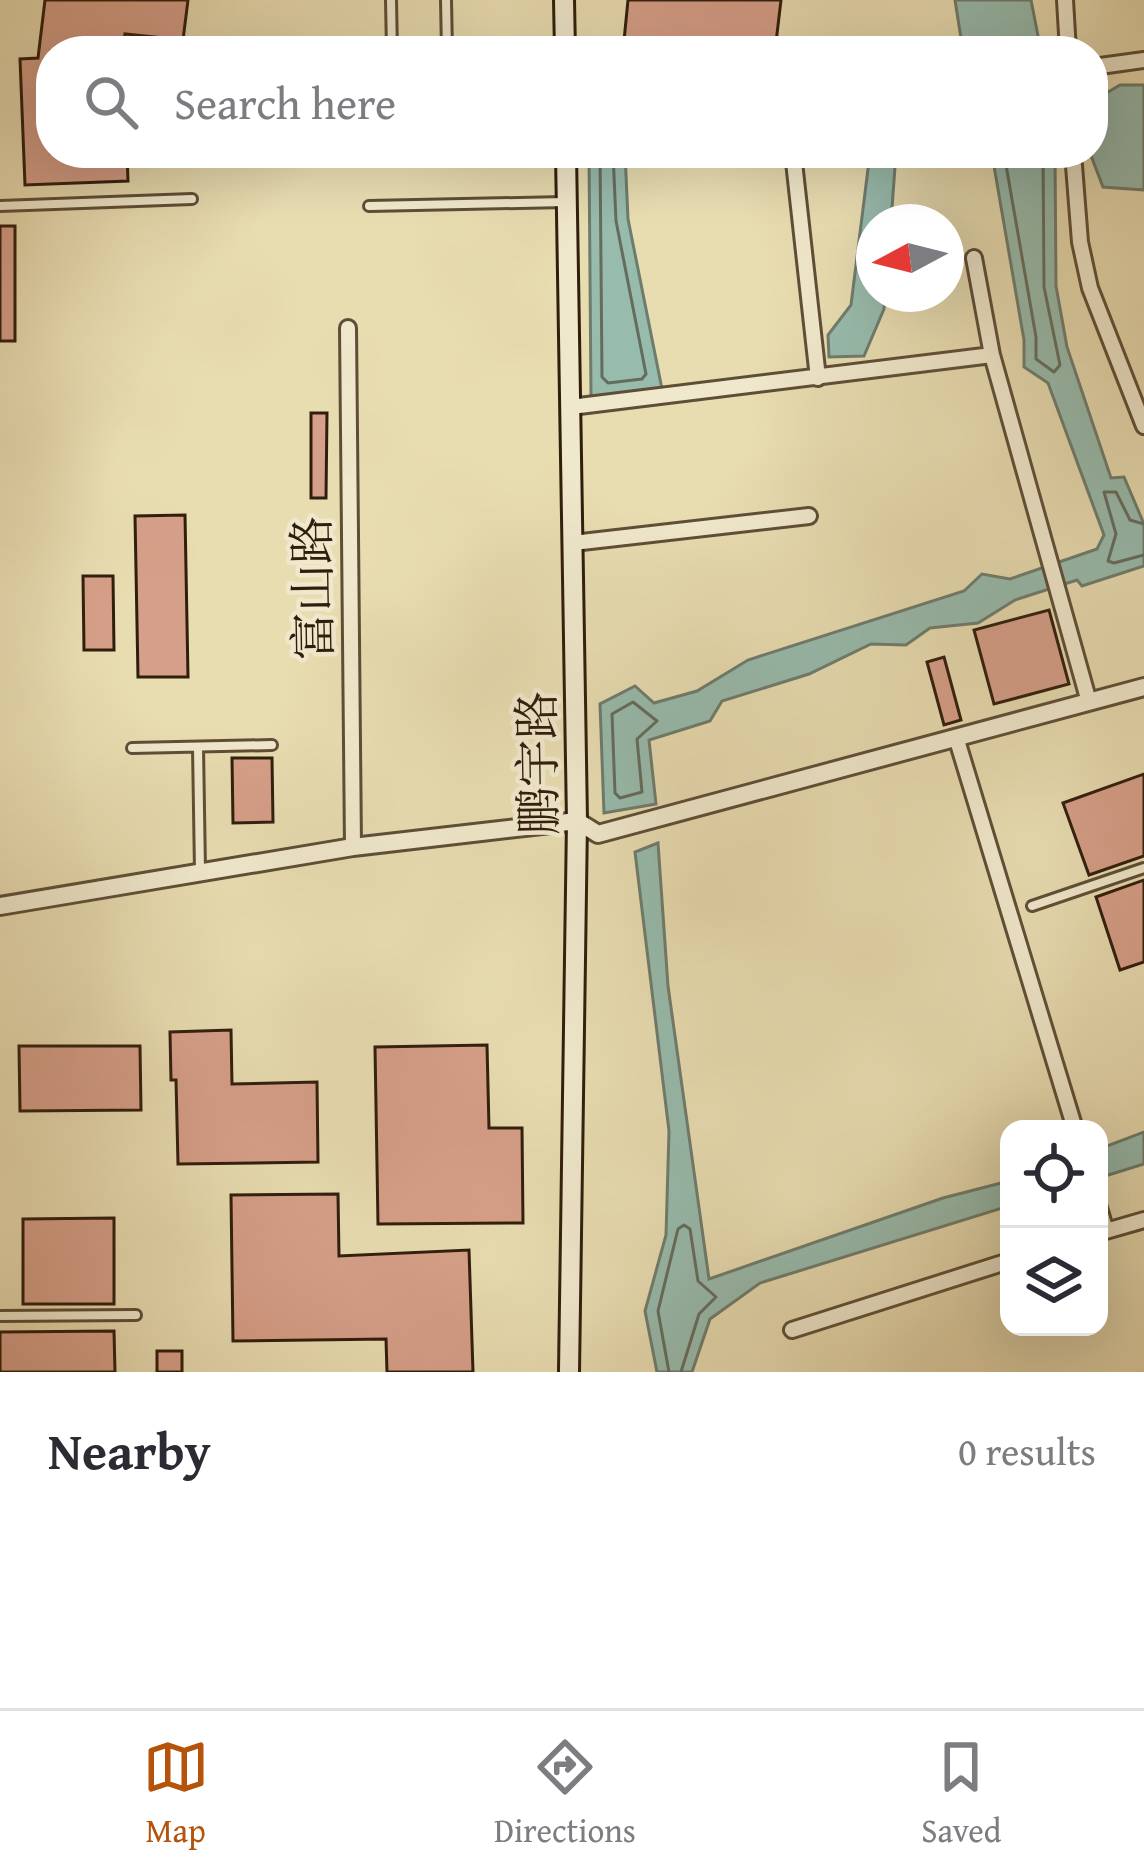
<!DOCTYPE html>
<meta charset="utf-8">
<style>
:root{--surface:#fff;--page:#f7f7f7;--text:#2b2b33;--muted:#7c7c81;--line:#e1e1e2;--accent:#b45309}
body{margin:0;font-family:"Gentium Book Plus","Noto Serif SC",serif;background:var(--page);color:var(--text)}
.controls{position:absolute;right:36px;bottom:36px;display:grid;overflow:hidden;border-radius:24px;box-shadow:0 12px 48px #0002}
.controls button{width:108px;height:108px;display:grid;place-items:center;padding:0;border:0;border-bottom:3px solid var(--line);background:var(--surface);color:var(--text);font:60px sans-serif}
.compass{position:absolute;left:856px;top:204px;width:108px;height:108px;border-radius:50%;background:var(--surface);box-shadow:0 12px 48px #0002;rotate:263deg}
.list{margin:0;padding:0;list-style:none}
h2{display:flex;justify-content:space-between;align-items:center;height:156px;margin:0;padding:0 48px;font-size:51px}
h2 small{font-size:39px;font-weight:400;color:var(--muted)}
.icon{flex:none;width:66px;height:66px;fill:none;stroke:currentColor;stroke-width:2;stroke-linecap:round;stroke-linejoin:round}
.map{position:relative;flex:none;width:1144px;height:1372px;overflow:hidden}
.search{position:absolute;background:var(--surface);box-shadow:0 12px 48px #0002;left:36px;right:36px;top:36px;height:132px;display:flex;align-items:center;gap:30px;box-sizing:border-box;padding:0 42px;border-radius:48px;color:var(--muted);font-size:45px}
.sheet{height:336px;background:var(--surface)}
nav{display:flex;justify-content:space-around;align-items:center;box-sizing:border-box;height:168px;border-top:3px solid var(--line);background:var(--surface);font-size:33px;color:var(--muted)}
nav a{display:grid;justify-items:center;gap:6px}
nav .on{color:var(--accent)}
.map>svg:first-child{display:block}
.water{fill:#97bbad;stroke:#6e7c6d;stroke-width:3}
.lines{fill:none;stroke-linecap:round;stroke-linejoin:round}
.shore{stroke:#646c5d;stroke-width:3}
.building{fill:#d69f89;stroke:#301e0d;stroke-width:3}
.service-casing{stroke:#5e4e36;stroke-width:14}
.minor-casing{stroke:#5e4e36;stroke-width:20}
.tertiary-casing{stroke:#5e4e36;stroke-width:22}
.secondary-casing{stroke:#301e0d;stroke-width:24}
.service{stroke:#f0e8cc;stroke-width:8}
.minor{stroke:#f0e8cc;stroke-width:14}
.tertiary{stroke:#f0e8cc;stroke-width:16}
.secondary{stroke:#f0e8cc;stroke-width:18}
.labels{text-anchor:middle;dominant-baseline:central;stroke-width:9;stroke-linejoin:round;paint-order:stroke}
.street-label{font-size:48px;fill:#301e0d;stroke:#f0e8cc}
</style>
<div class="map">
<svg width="1144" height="1372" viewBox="0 0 1144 1372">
<rect width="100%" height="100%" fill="#e8dcb1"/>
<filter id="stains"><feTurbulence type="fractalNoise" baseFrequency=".00167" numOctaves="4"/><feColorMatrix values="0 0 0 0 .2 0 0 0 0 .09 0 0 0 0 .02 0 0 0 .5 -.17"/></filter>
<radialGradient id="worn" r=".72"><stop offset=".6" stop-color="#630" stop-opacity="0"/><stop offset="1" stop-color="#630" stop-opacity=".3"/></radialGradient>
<path class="water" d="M955 0H1031L1041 51H963Z
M1120 85H1144V190L1103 187 1090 153H1093V101Z
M589 153H625L628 219 662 389 591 397Z
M870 153H896L891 222H874V294H885L884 309 864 356 829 357 828 335 851 305Z
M978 153H1055L1056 286 1067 347 1111 478 1124 477 1144 524V566L1082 586 1077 580 1015 600 978 623 930 628 906 645 871 644 809 674 722 701 710 721 649 740 656 804 604 813 600 704 635 686 654 703 697 691 748 660 964 591 982 574 1010 579 1097 549 1104 535 1048 383 1024 367V340L994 166Z
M658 843 668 986 709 1279 943 1198 1009 1181V1206L760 1283 710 1319 692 1372H657L645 1311 666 1235 669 1131 635 852Z
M1144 1132V1164L1099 1178V1149Z"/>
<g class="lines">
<path class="shore" d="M600 153 602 377 608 383 642 379 646 374 616 221 613 153
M998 153 1006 165 1036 337V359L1054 372 1060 365 1044 287 1043 153
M1144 524 1130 520 1116 492H1104L1116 534 1108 561 1114 563 1144 555
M633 702 657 721 637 739 642 792 620 798 615 793 612 714Z
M669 1372 658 1311 678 1229 684 1225 690 1229 698 1281 716 1297 699 1314 681 1372"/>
</g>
<path class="building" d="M45 0H188L183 40 125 34 124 51H51V153H127L128 181 25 185 20 59 38 58Z
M628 0H781L775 51H623Z
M0 226H15V341H0Z
M311 413H327L326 498H311Z
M185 515 188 677H138L135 516Z
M83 576H113L114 650H84Z
M1049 610 1069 684 994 704 974 630Z
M944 657 961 720 944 725 927 662Z
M232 758H272L273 822 233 823Z
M1144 774V856L1089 875 1063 803Z
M1144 880V962L1120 970 1096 897Z
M231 1030 232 1084 317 1082 318 1162 178 1164 176 1080H171L170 1032Z
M487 1045 489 1128H522L523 1223 378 1224 375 1047Z
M19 1046H140L141 1110 20 1111Z
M338 1194 339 1256 469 1250 473 1372H387L386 1339 233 1341 231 1195Z
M114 1218V1304H23V1219Z
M114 1331 115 1372H0V1332Z
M157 1351H182V1372H157Z"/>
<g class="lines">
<defs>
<path id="service" d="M391 0 392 51
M446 0 447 51
M0 206 192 199
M369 206 565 202
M198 747 200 871
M132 748 272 745
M1032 906 1144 868
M0 1316 136 1315"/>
<path id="minor" d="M1065 0 1068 51
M1093 67 1144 60
M793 153 818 378
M1073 153 1080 242 1090 288 1144 426
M974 258 992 355 1089 702
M348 328 353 847
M571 407 992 355
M573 543 809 516
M956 737 1075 1129
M1099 1208 1106 1231
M1099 1233 1144 1220
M792 1330 1009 1261"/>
<path id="tertiary" d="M0 906 353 847 577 821 598 834 1144 687"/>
<path id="secondary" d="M564 0 565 51
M566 153 577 821 569 1372"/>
</defs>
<use href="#service" class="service-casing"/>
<use href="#minor" class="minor-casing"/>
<use href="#tertiary" class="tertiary-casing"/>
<use href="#secondary" class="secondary-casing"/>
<use href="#service" class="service"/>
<use href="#minor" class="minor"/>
<use href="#tertiary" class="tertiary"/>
<use href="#secondary" class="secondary"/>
</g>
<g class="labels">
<g class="street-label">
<text transform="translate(312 588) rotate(-91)">富山路</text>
<text transform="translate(537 763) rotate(-91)">鹏宇路</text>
</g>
</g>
<rect width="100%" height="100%" filter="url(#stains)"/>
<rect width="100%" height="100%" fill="url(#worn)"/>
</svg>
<div class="controls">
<button><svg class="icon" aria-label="locate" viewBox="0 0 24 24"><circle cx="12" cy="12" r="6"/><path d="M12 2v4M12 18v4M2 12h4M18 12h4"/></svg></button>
<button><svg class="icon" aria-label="layers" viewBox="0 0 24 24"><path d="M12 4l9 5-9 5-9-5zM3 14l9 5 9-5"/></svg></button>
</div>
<svg class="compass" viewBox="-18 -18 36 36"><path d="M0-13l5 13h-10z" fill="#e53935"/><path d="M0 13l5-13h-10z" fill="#7c7c81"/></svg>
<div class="search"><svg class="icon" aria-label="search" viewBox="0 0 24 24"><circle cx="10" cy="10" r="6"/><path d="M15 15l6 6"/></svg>Search here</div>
</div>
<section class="sheet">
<h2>Nearby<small>0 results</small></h2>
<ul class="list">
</ul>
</section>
<nav>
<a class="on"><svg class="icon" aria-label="map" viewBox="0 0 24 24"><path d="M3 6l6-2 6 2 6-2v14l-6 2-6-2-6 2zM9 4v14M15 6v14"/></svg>Map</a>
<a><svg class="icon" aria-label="directions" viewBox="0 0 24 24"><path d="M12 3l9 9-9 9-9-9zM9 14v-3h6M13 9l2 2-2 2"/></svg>Directions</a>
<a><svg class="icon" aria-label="saved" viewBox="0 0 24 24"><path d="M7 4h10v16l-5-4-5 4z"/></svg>Saved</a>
</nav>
